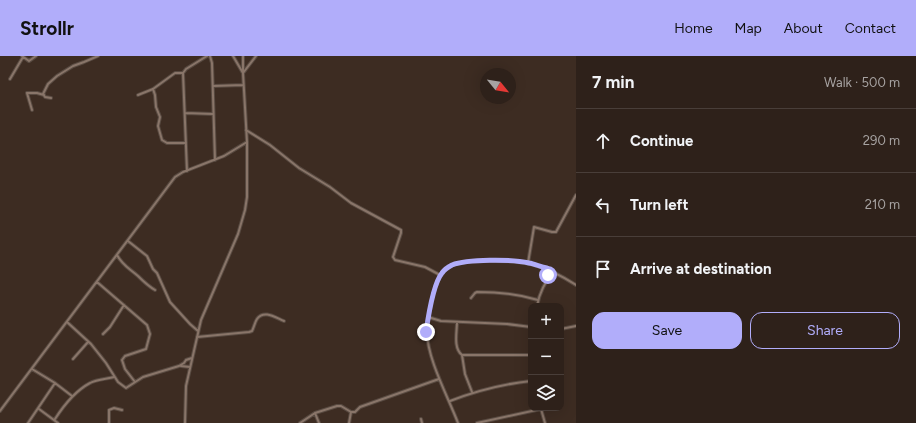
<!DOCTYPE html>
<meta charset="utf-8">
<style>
:root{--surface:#2e211a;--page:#362923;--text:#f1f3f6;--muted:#a7a3a2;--line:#493e39;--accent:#b1adfa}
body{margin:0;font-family:Figtree,sans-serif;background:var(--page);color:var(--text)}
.controls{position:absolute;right:12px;bottom:12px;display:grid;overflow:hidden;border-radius:8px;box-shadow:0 4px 16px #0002}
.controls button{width:36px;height:36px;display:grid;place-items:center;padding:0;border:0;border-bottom:1px solid var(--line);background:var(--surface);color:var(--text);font:20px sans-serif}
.compass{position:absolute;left:480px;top:12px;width:36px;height:36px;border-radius:50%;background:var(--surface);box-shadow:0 4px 16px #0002;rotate:120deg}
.stop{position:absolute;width:12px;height:12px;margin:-9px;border:3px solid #b1adfa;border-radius:50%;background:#fff}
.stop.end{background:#b1adfa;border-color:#fff;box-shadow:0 1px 4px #0008}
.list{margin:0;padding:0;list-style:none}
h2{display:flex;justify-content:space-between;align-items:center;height:52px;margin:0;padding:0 16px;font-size:17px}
h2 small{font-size:13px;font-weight:400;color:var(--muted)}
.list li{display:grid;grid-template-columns:26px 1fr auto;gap:12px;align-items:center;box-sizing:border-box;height:64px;padding:0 16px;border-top:1px solid var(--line)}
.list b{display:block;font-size:15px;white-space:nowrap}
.list em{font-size:13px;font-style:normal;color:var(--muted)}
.actions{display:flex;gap:8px;padding:12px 16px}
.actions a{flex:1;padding:9px 0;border:1px solid var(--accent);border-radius:12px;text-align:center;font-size:14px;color:var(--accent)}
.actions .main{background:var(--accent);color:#111}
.icon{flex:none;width:22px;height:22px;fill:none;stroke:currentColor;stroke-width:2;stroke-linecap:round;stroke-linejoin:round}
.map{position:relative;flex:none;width:576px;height:367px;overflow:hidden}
header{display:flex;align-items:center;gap:24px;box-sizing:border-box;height:56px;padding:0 20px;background:var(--accent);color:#111}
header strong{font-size:19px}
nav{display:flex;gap:22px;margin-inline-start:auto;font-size:14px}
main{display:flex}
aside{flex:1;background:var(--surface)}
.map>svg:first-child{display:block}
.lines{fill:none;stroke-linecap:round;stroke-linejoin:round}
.street-casing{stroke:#584a41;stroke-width:4}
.street{stroke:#897569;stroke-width:2}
.route{stroke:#b1adfa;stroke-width:5}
</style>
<header>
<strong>Strollr</strong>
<nav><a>Home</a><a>Map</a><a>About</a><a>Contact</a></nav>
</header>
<main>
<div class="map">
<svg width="576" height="367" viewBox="0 0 576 367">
<rect width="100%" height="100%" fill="#3d2c22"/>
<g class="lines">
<defs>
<path id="street" d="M22 0 29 5 36 0
M210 0 212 7 215 104
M233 0 243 17 256 0
M10 23 23 1
M213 30 243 29
M153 33 155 39 156 51 160 61 158 70 162 84 167 87H186
M138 39 153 33 175 17H183
M51 42 45 41 43 38 48 28 57 20 73 10 84 6 98 0
M32 54 27 37H37L44 39
M185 57 213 58
M246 74 270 89 299 112 330 131 351 147 401 174V177L393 201 395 204 425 211 440 219
M187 115 183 17 186 13 207 0
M128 185 147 200 153 213 157 217 170 246 190 268 198 275
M117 199C123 210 129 212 138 220 143 225 148 230 155 234
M528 207 534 171 552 176H556L576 139
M547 213 548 223
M97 226 147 269 150 278 146 293 125 300 122 304 125 313 135 326
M471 242 475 237 477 236C497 236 518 238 538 244
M537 250C539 239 545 223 555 217
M428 261 441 265 507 268 531 271
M67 266 91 288 106 307 118 326 126 332 143 321 179 310 184 307 186 304 192 302
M457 266C457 276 453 292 462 299H531
M561 273 576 270
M103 278 110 271 124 249
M197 281 249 276 252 275C254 271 255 266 257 263 264 253 276 262 284 265
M462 299 465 318 472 336
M73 303 88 286
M181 310 190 311
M32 313 55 327 72 340
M450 345C476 335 503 328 531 325
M39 353 58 367
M541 353 545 367
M0 355 175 121 183 116 224 100 247 86
M315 357 319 367
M55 363C64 349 75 335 90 327 97 323 107 323 114 321
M421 363 422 367
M28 367 55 327
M109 367V354L114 352 122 354
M185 367 186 330 201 264 238 178 245 154 247 141V86L243 17V0
M300 367 315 357 337 350H341L351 356H355L360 351 439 323
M349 367 351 356
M458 367C448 341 427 302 427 276 427 265 430 253 432 243 441 206 452 206 487 205 525 204 543 208 576 229
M477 367 541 353"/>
</defs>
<use href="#street" class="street-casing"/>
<use href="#street" class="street"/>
</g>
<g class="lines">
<path class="route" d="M426 276C428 262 433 228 442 217 444 214 448 211 452 209 467 203 512 203 529 207 535 208 541 211 547 212L548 219"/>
</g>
</svg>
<div class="controls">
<button>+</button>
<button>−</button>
<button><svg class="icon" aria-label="layers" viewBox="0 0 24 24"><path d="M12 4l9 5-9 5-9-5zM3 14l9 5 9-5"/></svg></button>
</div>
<svg class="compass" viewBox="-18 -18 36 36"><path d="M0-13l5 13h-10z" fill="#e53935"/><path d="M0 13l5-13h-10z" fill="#a7a3a2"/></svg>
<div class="stop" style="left:548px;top:219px"></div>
<div class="stop end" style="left:426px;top:276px"></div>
</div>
<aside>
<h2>7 min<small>Walk · 500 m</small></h2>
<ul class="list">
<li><svg class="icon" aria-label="ahead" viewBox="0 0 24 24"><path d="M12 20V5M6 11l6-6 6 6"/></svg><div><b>Continue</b></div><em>290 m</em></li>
<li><svg class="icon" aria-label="left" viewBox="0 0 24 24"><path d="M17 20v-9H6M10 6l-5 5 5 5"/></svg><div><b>Turn left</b></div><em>210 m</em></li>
<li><svg class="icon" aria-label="arrive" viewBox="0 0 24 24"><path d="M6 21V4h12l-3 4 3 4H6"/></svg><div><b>Arrive at destination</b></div></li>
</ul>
<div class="actions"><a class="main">Save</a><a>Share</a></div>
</aside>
</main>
